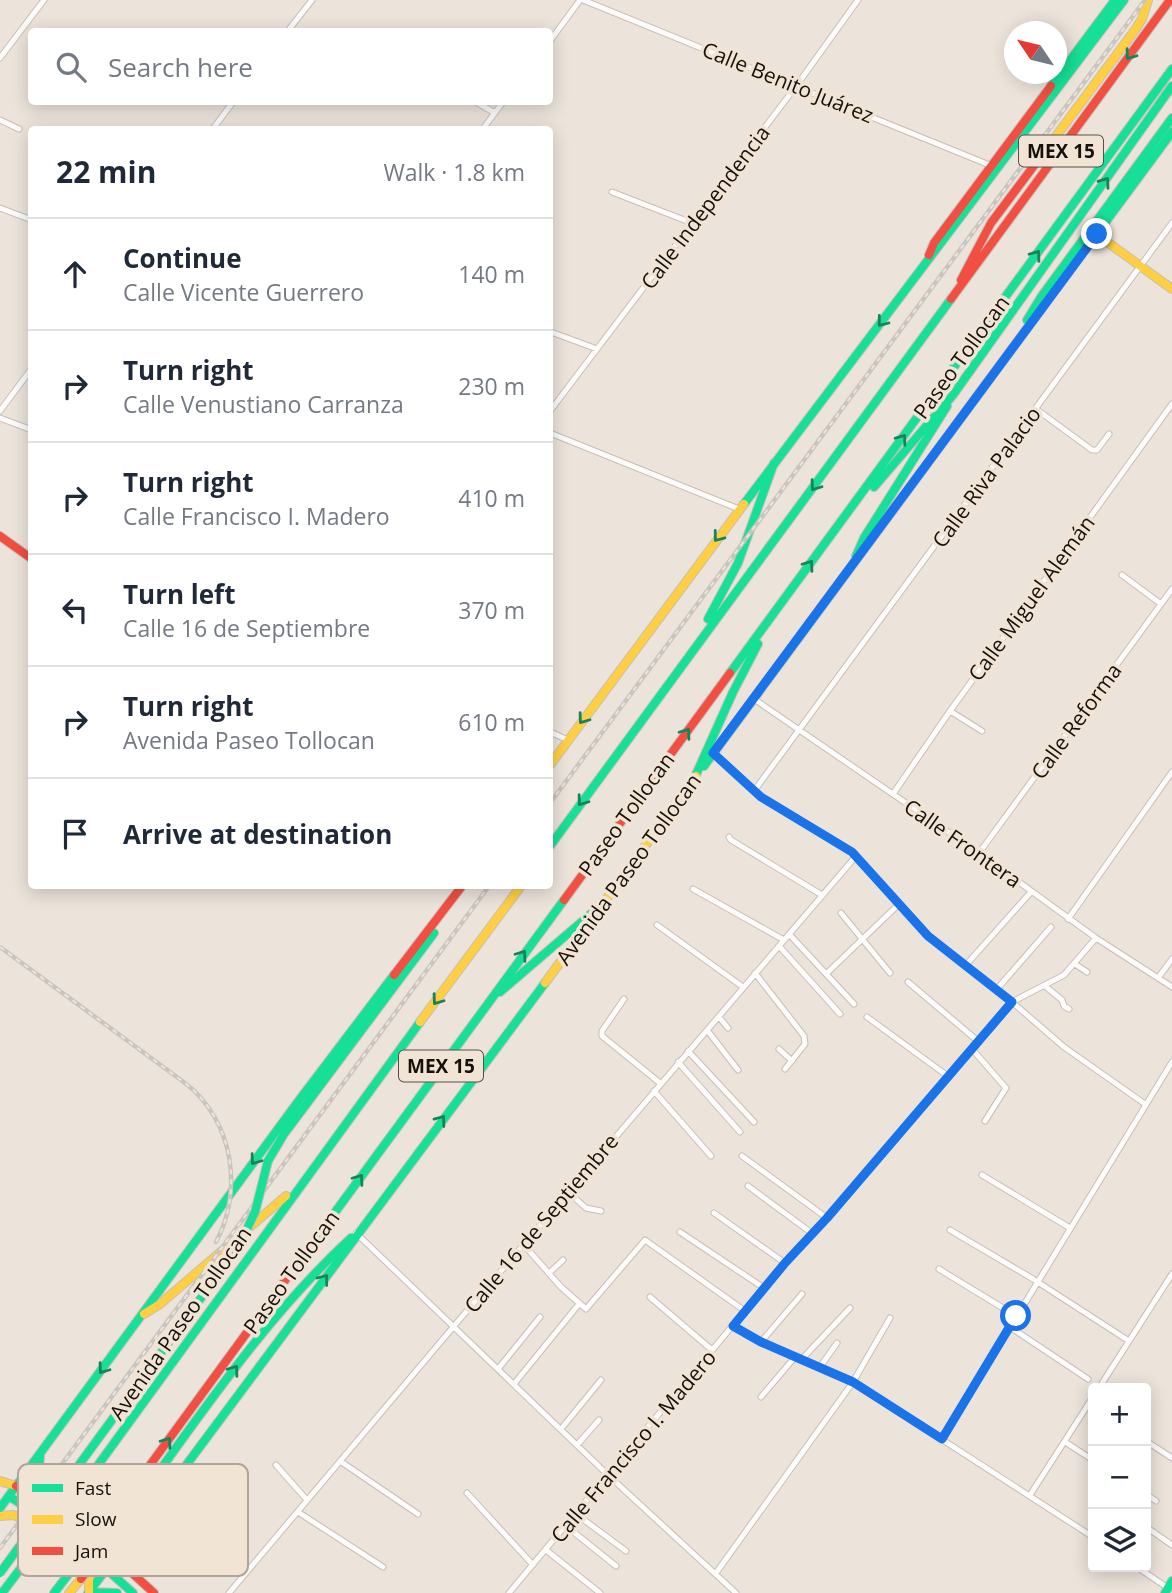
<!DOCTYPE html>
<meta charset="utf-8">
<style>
:root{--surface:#fff;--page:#f6f6f7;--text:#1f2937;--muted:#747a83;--line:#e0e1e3}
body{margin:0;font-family:"Open Sans",sans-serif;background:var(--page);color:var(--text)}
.controls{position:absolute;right:21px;bottom:21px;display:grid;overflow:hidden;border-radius:7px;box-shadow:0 4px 18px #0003}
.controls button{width:63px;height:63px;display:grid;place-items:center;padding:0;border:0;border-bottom:2px solid var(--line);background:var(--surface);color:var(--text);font:35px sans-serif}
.compass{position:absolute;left:1004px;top:21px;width:63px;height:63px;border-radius:50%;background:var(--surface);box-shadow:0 4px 18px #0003;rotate:305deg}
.stop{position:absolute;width:21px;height:21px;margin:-16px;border:5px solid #1a73e8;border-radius:50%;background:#fff}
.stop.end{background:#1a73e8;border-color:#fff;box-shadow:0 2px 7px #0008}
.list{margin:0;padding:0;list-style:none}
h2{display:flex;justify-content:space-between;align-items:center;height:91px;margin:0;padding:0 28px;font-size:30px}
h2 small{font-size:23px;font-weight:400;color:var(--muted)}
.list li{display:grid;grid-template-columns:46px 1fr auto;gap:21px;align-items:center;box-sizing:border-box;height:112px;padding:0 28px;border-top:2px solid var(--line)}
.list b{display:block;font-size:26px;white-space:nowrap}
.list p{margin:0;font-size:23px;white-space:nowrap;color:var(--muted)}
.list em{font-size:23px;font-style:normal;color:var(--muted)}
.icon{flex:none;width:38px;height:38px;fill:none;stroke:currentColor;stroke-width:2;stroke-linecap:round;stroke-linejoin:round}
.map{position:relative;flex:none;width:1172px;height:1593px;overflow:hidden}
.search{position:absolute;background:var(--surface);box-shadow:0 4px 18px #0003;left:28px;top:28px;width:525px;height:77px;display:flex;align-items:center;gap:18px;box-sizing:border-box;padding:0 24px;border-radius:7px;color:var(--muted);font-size:26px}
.panel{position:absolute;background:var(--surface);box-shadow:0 4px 18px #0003;left:28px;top:126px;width:525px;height:763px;border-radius:7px}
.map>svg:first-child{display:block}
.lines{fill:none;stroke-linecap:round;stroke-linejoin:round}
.street-casing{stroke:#c5bfb8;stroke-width:7}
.fast-casing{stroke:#c5bfb8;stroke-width:10}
.slow-casing{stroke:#c5bfb8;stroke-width:10}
.jam-casing{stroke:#c5bfb8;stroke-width:10}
.street{stroke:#fcfbfa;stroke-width:5}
.fast{stroke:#16e098;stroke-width:8}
.slow{stroke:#ffcf43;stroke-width:8}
.jam{stroke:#f24e42;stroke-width:8}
.rail-casing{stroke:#c7c5c2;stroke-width:4.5}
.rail{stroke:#f2e4d5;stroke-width:2;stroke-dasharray:5;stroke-linecap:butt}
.fast-bridge-casing{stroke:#c5bfb8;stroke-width:10;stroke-linecap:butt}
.jam-bridge-casing{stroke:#c5bfb8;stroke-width:10;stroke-linecap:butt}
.fast-bridge{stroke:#16e098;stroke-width:8}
.jam-bridge{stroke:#f24e42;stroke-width:8}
.oneway{stroke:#168359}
.route{stroke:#1a73e8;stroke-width:9}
.labels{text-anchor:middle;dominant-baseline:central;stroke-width:7;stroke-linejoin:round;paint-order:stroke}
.shield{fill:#f2e4d5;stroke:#575048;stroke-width:2}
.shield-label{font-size:19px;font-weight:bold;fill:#15110b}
.street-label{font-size:21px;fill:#15110b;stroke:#f2e4d5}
.key{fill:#f2e4d5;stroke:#b0a598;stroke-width:2}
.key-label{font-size:19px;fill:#15110b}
</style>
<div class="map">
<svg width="1172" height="1593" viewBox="0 0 1172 1593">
<rect width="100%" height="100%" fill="#ece4db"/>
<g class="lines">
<defs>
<path id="street" d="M583 0 992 166
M287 32 312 0
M550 41 580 0
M0 58 44 0
M476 102 495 113
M0 120 19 129
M212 130 233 102
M482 130 503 102
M612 192 692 223
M0 208 32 220
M551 332 597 349
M1036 409 1092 450H1097L1109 434
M0 411 32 368
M550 411 797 85 858 0
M0 418 32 430
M550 433 739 509
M1122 575 1161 604
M754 699 979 853 1096 938 1172 987
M950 711 982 731
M550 732 568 740
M713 753 761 797 852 852 928 936 997 989 1064 1047 1145 1104
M754 791 1172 223
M893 794 950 711 1172 404
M729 837 731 840 822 895
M979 853 1172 589
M693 889 784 940
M841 913 890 973
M1068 919 1172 772
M657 925 743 987
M789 934 854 1004
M779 946 840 1014
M1075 964 1087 972
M966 965 1031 892
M755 973 804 1036 805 1044 785 1069
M826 974 898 905
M1158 978 1172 959
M908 982 979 1042
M1045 986 1062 1000 1064 1006 1069 1009
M997 989 1051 927
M624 999 602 1031V1036L660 1083
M719 1017 728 1028
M867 1017 949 1077
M707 1030 738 1070
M779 1049 792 1061
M972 1049 1006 1088 985 1121
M688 1051 754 1122
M678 1062 740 1132
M654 1091 711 1156
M742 1156 827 1218
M982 1175 1070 1228
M748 1186 813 1234
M568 1192 586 1208 601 1211
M714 1213 785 1263
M950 1230 1033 1279 1129 1341
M680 1232 764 1288
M356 1233 608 1475 736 1593
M524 1245 561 1287 586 1309 645 1240 745 1311
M939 1269 1016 1316
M549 1273 563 1260
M650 1297 712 1350
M733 1326 761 1342 853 1382 1093 1537
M1010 1327 1088 1379
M761 1342 802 1294
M801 1360 850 1308
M820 1367 837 1343
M498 1369 540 1317
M514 1384 579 1304
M1099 1388 1172 1274
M761 1397 795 1357
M561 1429 601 1380
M942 1439 1172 1062
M1146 1441 1172 1458
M1065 1442 1093 1460
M577 1445 599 1420
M340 1461 418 1514
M276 1465 307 1500
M467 1493 533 1565
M1146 1494 1156 1501
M1030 1495 1093 1397
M298 1512 383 1567
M576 1514 626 1551
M566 1526 616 1566
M1146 1527 1172 1545
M546 1550 600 1593
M1137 1567 1168 1588
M716 1573 853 1382 890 1318
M229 1593 454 1326 856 856
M509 1593 785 1263 827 1218 1012 1002 1064 975 1096 938"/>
<path id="fast" d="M1051 86 1115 0
M1027 320 1041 297 1172 118
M874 487 953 395 1172 86
M744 504 1124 0
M856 556 864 538 947 406
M708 619 738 563 774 463
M730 673 1172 69
M704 766 1172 132
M694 779 733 692 758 644
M550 846 951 299
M500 992 606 901
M268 1161 284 1134 434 933
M289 1275 564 900
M40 1456 39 1471 45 1486 109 1533 118 1538 130 1539
M77 1494 420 1022
M9 1496 74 1540 133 1593
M0 1508 297 1103 394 975
M121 1524C193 1426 261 1321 351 1238
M89 1592 117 1593
M2 1593 37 1547
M54 1593 71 1571
M88 1593 184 1468 545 983
M1165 1593 1172 1581"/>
<path id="slow" d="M1048 147 1135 30 1142 19 1148 0
M1092 231 1172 289
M550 765 744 504
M545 983 696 776
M420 1022 521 886
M144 1314 160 1304 286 1196
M0 1481 16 1486
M0 1516 13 1515 22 1518 82 1563 89 1572V1592
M136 1532 132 1555 138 1573
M69 1593 81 1579"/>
<path id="jam" d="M929 255 934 243 1051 86
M961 280 991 223 1048 147
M951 299 1170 0
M0 536 32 559
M564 900 730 673
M394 975 462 886
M16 1486 89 1534 154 1593
M112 1517 289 1275"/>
</defs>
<use href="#street" class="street-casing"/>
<use href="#fast" class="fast-casing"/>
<use href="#slow" class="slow-casing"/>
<use href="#jam" class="jam-casing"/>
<use href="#street" class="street"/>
<use href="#fast" class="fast"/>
<use href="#slow" class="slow"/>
<use href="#jam" class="jam"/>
<defs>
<path id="rail" d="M550 803 1145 0
M0 947 185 1083C233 1120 244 1190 216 1242
M0 1548 489 886"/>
</defs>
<use href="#rail" class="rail-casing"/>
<use href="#rail" class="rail"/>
<defs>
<path id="fast-bridge" d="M37 1547 77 1494
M71 1571 112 1517
M0 1573 239 1246 255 1212 268 1161"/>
<path id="jam-bridge" d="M81 1579 121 1524"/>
</defs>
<use href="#fast-bridge" class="fast-bridge-casing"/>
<use href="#jam-bridge" class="jam-bridge-casing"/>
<use href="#fast-bridge" class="fast-bridge"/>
<use href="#jam-bridge" class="jam-bridge"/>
</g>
<defs><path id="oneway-chevron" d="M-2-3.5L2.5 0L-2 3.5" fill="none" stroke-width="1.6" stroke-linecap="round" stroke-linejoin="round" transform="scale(1.75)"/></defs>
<g class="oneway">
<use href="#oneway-chevron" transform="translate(1130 55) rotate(126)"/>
<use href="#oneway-chevron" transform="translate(1105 182) rotate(-55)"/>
<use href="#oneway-chevron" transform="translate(1036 255) rotate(-54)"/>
<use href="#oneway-chevron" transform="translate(882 322) rotate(128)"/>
<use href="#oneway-chevron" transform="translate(902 439) rotate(-54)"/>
<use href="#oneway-chevron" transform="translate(815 486) rotate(126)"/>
<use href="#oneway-chevron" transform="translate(718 537) rotate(127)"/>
<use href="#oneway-chevron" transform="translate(809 565) rotate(-54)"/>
<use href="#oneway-chevron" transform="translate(583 719) rotate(126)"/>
<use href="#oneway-chevron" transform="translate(686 733) rotate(-54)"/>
<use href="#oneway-chevron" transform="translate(582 801) rotate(126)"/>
<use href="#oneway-chevron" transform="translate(522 955) rotate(-54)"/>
<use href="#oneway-chevron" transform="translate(437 1000) rotate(126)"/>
<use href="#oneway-chevron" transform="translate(441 1120) rotate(-53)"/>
<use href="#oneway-chevron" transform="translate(255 1160) rotate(126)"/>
<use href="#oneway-chevron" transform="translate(359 1179) rotate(-54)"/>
<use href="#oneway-chevron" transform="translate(324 1279) rotate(-52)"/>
<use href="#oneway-chevron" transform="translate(103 1369) rotate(126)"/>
<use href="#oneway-chevron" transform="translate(234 1370) rotate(-54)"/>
<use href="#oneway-chevron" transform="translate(167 1442) rotate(-54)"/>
</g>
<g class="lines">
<path class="route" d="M1016 1316 942 1439 853 1382 761 1342 733 1326 785 1263 827 1218 1012 1002 928 936 852 852 761 797 713 753 1097 234"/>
</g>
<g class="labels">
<g class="shield">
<rect x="1019" y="135.5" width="84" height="31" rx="5"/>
<rect x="399" y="1050.5" width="84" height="31" rx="5"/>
</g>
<g class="shield-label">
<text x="1061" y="151">MEX 15</text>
<text x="441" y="1066">MEX 15</text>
</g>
<g class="street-label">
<text transform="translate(788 82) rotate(22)">Calle Benito Juárez</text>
<text transform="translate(705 207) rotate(-53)">Calle Independencia</text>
<text transform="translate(961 357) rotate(-54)">Paseo Tollocan</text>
<text transform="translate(986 477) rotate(-54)">Calle Riva Palacio</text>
<text transform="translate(1031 598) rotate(-54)">Calle Miguel Alemán</text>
<text transform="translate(1076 721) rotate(-54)">Calle Reforma</text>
<text transform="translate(626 814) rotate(-54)">Paseo Tollocan</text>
<text transform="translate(963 843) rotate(35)">Calle Frontera</text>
<text transform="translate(628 869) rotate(-54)">Avenida Paseo Tollocan</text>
<text transform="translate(541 1223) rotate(-50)">Calle 16 de Septiembre</text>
<text transform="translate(291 1272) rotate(-54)">Paseo Tollocan</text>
<text transform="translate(180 1323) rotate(-55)">Avenida Paseo Tollocan</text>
<text transform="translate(633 1446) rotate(-50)">Calle Francisco I. Madero</text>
</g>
</g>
<rect x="18" y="1464" width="230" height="112" rx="10" class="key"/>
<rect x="32" y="1484" width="31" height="8" fill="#16e098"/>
<rect x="32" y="1515" width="31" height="9" fill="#ffcf43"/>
<rect x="32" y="1547" width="31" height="8" fill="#f24e42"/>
<g class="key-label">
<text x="75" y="1495">Fast</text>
<text x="75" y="1526">Slow</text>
<text x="75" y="1558">Jam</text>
</g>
</svg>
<div class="controls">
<button>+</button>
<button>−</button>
<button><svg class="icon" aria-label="layers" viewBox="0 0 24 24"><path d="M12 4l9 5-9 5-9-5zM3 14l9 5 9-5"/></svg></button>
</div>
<svg class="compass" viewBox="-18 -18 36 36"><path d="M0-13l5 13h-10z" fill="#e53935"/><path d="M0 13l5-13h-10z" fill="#747a83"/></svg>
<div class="stop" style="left:1016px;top:1316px"></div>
<div class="stop end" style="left:1097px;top:234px"></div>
<div class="search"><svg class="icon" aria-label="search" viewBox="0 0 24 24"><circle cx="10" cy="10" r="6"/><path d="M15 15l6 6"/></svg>Search here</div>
<section class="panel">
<h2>22 min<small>Walk · 1.8 km</small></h2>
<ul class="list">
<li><svg class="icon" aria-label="ahead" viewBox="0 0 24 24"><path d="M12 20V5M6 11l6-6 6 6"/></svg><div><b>Continue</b><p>Calle Vicente Guerrero</p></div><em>140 m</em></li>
<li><svg class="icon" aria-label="right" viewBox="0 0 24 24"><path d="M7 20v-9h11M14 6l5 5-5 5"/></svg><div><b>Turn right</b><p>Calle Venustiano Carranza</p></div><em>230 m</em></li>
<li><svg class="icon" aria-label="right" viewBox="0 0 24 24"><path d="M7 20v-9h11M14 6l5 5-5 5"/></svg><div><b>Turn right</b><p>Calle Francisco I. Madero</p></div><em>410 m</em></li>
<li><svg class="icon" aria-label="left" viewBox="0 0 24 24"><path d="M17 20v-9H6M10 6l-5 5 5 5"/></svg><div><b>Turn left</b><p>Calle 16 de Septiembre</p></div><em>370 m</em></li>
<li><svg class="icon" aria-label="right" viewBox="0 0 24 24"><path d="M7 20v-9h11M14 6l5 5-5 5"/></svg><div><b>Turn right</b><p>Avenida Paseo Tollocan</p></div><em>610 m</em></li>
<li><svg class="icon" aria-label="arrive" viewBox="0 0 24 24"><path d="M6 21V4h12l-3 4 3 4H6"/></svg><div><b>Arrive at destination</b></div></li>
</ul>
</section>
</div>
